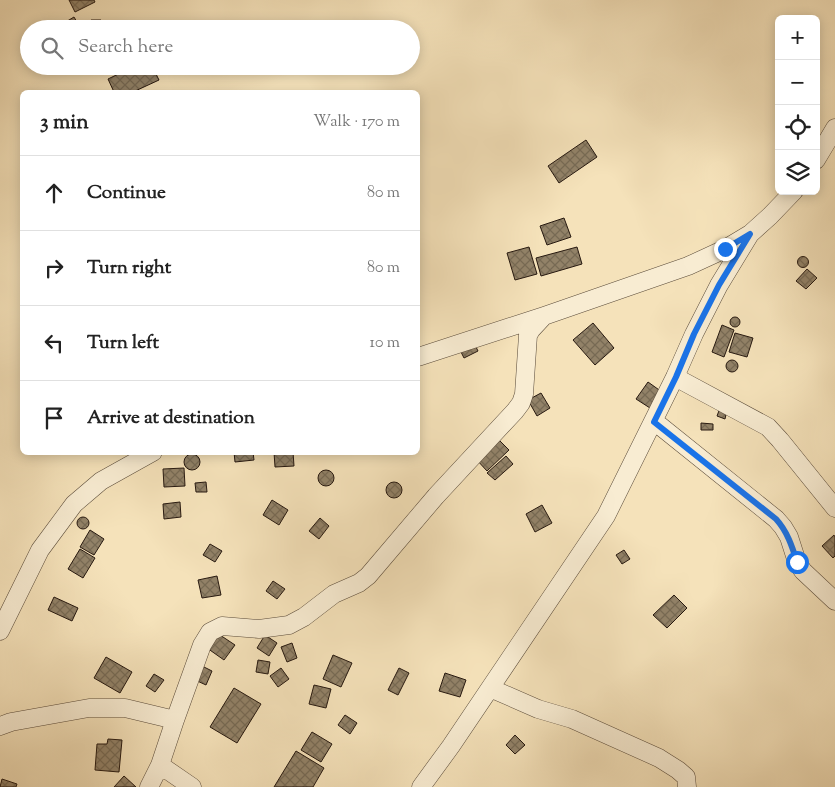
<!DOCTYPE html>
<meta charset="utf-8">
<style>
:root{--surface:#fff;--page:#f6f6f6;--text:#222;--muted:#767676;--line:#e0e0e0}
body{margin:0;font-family:"Sorts Mill Goudy",serif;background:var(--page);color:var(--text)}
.controls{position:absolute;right:15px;top:15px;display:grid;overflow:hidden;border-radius:8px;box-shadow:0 2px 12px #0003}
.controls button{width:45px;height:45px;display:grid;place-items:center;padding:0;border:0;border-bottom:1px solid var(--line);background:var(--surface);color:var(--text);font:25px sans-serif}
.stop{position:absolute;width:15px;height:15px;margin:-11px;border:4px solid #1a73e8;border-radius:50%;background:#fff}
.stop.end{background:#1a73e8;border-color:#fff;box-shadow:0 1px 5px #0008}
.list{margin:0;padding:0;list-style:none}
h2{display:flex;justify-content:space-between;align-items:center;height:65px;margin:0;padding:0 20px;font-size:21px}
h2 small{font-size:16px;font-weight:400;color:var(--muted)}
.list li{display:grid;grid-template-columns:32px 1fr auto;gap:15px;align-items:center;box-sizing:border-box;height:75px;padding:0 20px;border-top:1px solid var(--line)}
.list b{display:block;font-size:19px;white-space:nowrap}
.list em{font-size:16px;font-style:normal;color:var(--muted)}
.icon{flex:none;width:28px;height:28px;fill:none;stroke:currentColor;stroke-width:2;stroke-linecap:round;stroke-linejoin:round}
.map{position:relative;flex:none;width:835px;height:787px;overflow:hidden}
.search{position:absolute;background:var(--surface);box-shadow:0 2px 12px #0003;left:20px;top:20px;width:400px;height:55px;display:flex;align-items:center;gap:12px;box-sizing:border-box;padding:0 18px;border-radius:28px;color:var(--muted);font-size:19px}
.panel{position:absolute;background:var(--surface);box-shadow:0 2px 12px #0003;left:20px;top:90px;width:400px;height:365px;border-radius:8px}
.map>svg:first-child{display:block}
.building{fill:url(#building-cross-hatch);stroke:#271910}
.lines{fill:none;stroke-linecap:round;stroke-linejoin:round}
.minor-casing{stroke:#5a4b3a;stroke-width:19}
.minor{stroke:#f8ecd2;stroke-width:18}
.route{stroke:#1a73e8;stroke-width:6}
</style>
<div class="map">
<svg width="835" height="787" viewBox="0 0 835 787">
<defs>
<pattern id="building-cross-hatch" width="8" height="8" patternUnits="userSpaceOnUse" patternTransform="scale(1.25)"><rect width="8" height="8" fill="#928268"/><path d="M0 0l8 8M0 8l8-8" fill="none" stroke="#776a54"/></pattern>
</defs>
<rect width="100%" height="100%" fill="#f5e2ba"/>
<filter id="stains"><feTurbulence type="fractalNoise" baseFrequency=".004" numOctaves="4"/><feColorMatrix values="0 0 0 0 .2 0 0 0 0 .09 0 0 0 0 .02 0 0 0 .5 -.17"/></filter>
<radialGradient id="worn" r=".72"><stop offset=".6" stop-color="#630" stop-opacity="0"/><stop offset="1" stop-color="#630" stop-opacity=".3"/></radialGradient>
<path class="building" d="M69 0H94L95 2 75 12Z
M74 17 81 29H67L64 23Z
M91 20H101V28L90 27Z
M135 66H152L159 80 133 92H114L108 79Z
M586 140 597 157 559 183 548 166Z
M564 218 571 237 547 245 540 226Z
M529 247 537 274 515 280 507 253Z
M577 247 582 264 541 276 536 258Z
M797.5 262a5.5 5.5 0 1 1 11 0a5.5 5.5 0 1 1-11 0Z
M807 269 817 278 806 289 796 281Z
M730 322a5 5 0 1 1 10 0a5 5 0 1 1-10 0Z
M593 323 614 348 595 365 573 340Z
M722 325 734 330 724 357 712 352Z
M735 333 753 338 747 357 729 352Z
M473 341 478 351 464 358 459 348Z
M726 366a6 6 0 1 1 12 0a6 6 0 1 1-12 0Z
M648 382 662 392 650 408 636 399Z
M541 393 550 408 537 416 528 400Z
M720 408 727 410 725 419 717 416Z
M701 423 713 424V430H701Z
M498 439 509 450 487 471 476 459Z
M234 452H253L254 460 235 462Z
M274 452H293L294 466 275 467Z
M184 462a8 8 0 1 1 16 0a8 8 0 1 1-16 0Z
M506 456 513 464 495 480 487 473Z
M184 468 185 486 164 487 163 469Z
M318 478a8 8 0 1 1 16 0a8 8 0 1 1-16 0Z
M386 490a8 8 0 1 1 16 0a8 8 0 1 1-16 0Z
M206 482 207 492H196L195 483Z
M272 500 288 510 279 525 263 515Z
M180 502 181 517 164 519 163 504Z
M542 505 552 523 535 532 526 514Z
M77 523a6 6 0 1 1 12 0a6 6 0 1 1-12 0Z
M320 518 329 526 319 539 309 531Z
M90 530 104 539 94 555 80 547Z
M834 535 835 537V556L833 558 822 546Z
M210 544 222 551 215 562 203 555Z
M80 549 95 558 83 578 68 569Z
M624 550 630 559 622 564 616 555Z
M217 576 221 595 202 598 198 580Z
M273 581 285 589 277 599 266 591Z
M674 595 687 608 667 628 653 615Z
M54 597 78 608 72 621 48 610Z
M217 633 235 645 224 660 207 648Z
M265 635 277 643 269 656 257 648Z
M292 643 297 658 287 662 281 647Z
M333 655 352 663 341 687 323 679Z
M106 657 132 672 120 693 94 678Z
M258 660 270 662 268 674 256 672Z
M200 665 212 671 206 685 193 679Z
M281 668 289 679 278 687 270 676Z
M399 668 409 673 398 695 388 690Z
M445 673 466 680 460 697 439 691Z
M154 674 164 680 155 692 146 686Z
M314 685 331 689 326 708 309 704Z
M234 688 261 704 237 743 210 727Z
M345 715 357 723 350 734 338 725Z
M312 732 332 744 321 762 301 750Z
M515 735 525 745 515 754 506 745Z
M108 739 122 740 119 772 95 770 97 744H107Z
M296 751 324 768 313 787H274Z
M124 776 136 787H114Z
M2 779 17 784 16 787H0Z"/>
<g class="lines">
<defs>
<path id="minor" d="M816 160 835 128
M418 357 544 316 688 266 725 249 750 234 770 216 794 191
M675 377 768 427 780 440 835 508
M654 421 776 519 783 527 789 537 797 562 803 571 835 601
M0 631 40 550 74 504 101 481 153 452
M490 688 538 709 572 719 659 758 678 770 686 777 687 787
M0 726 11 722 89 708H125L175 720 202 645 210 632 222 626 259 629 289 625 304 617 334 594 359 583 368 576 436 496 515 411 521 403 524 394 528 335 531 330 544 316
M160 765 192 787
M149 787 160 765 175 720
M421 787 451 746 606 516 675 377 694 334 719 285 750 234"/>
</defs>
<use href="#minor" class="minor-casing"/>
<use href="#minor" class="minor"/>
</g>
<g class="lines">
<path class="route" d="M725 249 750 234 719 285 694 334 676 377 654 422 776 519C787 531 792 546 797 562"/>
</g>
<rect width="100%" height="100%" filter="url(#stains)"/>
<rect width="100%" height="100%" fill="url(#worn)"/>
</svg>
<div class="controls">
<button>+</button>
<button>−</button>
<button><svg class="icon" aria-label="locate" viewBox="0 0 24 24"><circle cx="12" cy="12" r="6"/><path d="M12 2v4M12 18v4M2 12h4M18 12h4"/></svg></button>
<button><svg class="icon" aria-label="layers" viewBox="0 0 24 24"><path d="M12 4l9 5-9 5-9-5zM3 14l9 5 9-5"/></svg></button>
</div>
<div class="stop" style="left:797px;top:562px"></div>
<div class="stop end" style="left:725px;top:249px"></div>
<div class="search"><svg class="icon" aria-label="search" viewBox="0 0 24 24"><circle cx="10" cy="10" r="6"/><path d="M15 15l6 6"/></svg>Search here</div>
<section class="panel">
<h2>3 min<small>Walk · 170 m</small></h2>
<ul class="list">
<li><svg class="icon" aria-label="ahead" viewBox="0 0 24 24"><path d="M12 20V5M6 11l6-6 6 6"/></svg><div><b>Continue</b></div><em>80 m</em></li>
<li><svg class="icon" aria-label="right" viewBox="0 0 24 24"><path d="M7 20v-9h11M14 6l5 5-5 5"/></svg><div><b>Turn right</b></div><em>80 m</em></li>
<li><svg class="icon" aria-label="left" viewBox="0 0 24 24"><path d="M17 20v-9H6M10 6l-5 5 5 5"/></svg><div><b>Turn left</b></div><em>10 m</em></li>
<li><svg class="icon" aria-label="arrive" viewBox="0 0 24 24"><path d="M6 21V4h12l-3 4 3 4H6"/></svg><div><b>Arrive at destination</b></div></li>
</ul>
</section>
</div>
